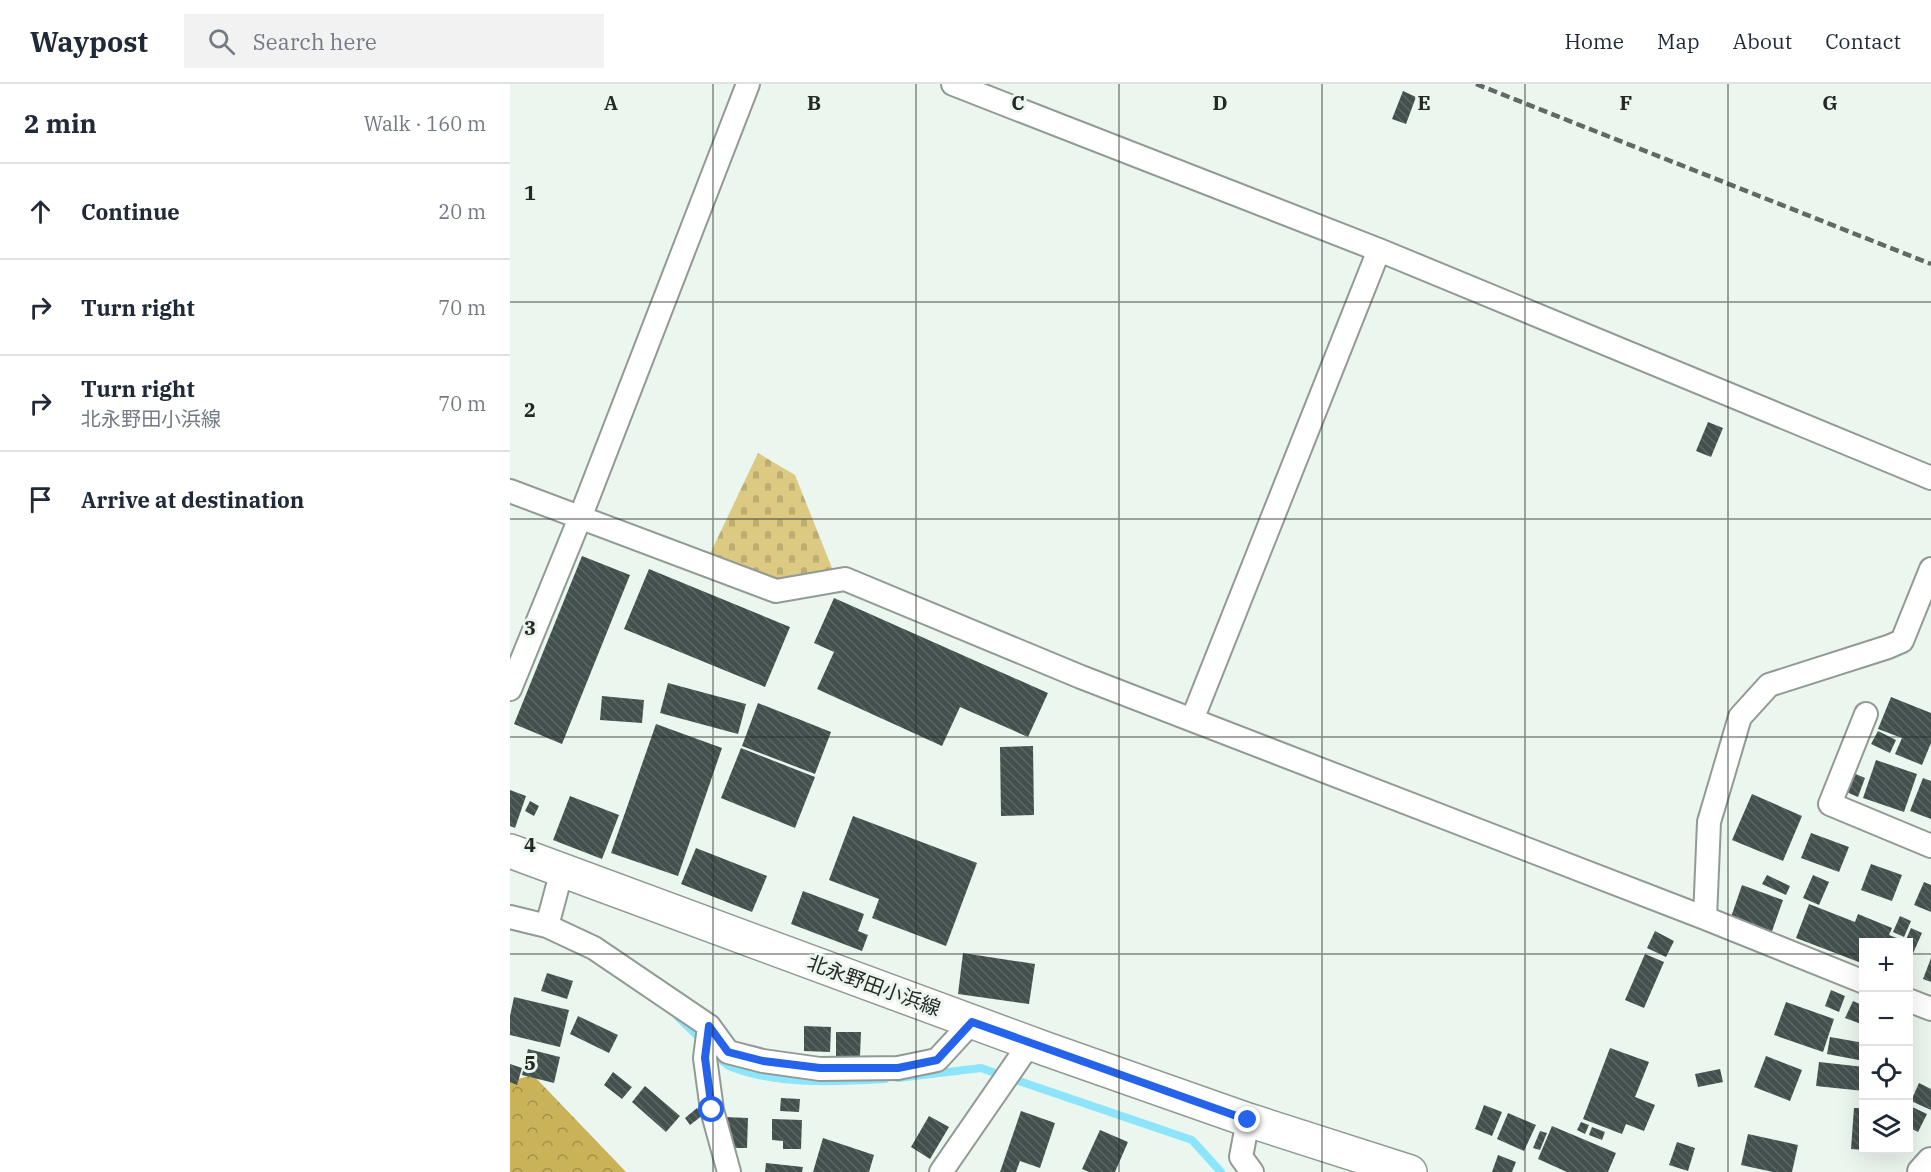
<!DOCTYPE html>
<meta charset="utf-8">
<style>
:root{--surface:#fff;--page:#f2f2f3;--text:#1f2937;--muted:#747a83;--line:#e0e1e3}
body{margin:0;font-family:"IBM Plex Serif","Noto Sans JP",serif;background:var(--page);color:var(--text)}
.controls{position:absolute;right:18px;bottom:18px;display:grid;overflow:hidden;border-radius:0px;box-shadow:0 6px 24px #0002}
.controls button{width:54px;height:54px;display:grid;place-items:center;padding:0;border:0;border-bottom:2px solid var(--line);background:var(--surface);color:var(--text);font:30px sans-serif}
.stop{position:absolute;width:18px;height:18px;margin:-14px;border:4px solid #2563eb;border-radius:50%;background:#fff}
.stop.end{background:#2563eb;border-color:#fff;box-shadow:0 2px 6px #0008}
.list{margin:0;padding:0;list-style:none}
h2{display:flex;justify-content:space-between;align-items:center;height:78px;margin:0;padding:0 24px;font-size:26px}
h2 small{font-size:20px;font-weight:400;color:var(--muted)}
.list li{display:grid;grid-template-columns:39px 1fr auto;gap:18px;align-items:center;box-sizing:border-box;height:96px;padding:0 24px;border-top:2px solid var(--line)}
.list b{display:block;font-size:22px;white-space:nowrap}
.list p{margin:0;font-size:20px;white-space:nowrap;color:var(--muted)}
.list em{font-size:20px;font-style:normal;color:var(--muted)}
.icon{flex:none;width:33px;height:33px;fill:none;stroke:currentColor;stroke-width:2;stroke-linecap:round;stroke-linejoin:round}
.map{position:relative;flex:none;width:1421px;height:1088px;overflow:hidden}
header{display:flex;align-items:center;gap:36px;box-sizing:border-box;height:84px;padding:0 30px;background:var(--surface);border-bottom:2px solid var(--line)}
header strong{font-size:28px}
nav{display:flex;gap:33px;margin-inline-start:auto;font-size:21px}
.search{width:420px;height:54px;background:var(--page);display:flex;align-items:center;gap:15px;box-sizing:border-box;padding:0 21px;border-radius:0px;color:var(--muted);font-size:22px}
main{display:flex}
aside{flex:1;background:var(--surface)}
.map>svg:first-child{display:block}
.forest{fill:url(#forest-crowns)}
.cemetery{fill:url(#cemetery-stones)}
.lines{fill:none;stroke-linecap:round;stroke-linejoin:round}
.stream{stroke:#8ce5fb;stroke-width:8}
.building{fill:url(#building-back-hatch)}
.minor-casing{stroke:#919b94;stroke-width:26}
.tertiary-casing{stroke:#919b94;stroke-width:32}
.secondary-casing{stroke:#919b94;stroke-width:36}
.minor{stroke:#fff;stroke-width:22}
.tertiary{stroke:#fff;stroke-width:28}
.secondary{stroke:#fff;stroke-width:33}
.rail{stroke:#626863;stroke-width:4.5;stroke-dasharray:9 4.5;stroke-linecap:butt}
.route{stroke:#2563eb;stroke-width:8}
.grid{fill:none;stroke:#252926;stroke-width:1.5;stroke-opacity:0.55}
.labels{text-anchor:middle;dominant-baseline:central;stroke-width:6;stroke-linejoin:round;paint-order:stroke}
.street-label{font-size:20px;fill:#252926;stroke:#ebf6ee}
.grid-label{font-size:20px;text-anchor:middle;font-weight:bold;fill:#252926;stroke:#ebf6ee;stroke-width:6;stroke-linejoin:round;paint-order:stroke}
</style>
<header>
<strong>Waypost</strong>
<div class="search"><svg class="icon" aria-label="search" viewBox="0 0 24 24"><circle cx="10" cy="10" r="6"/><path d="M15 15l6 6"/></svg>Search here</div>
<nav><a>Home</a><a>Map</a><a>About</a><a>Contact</a></nav>
</header>
<main>
<aside>
<h2>2 min<small>Walk · 160 m</small></h2>
<ul class="list">
<li><svg class="icon" aria-label="ahead" viewBox="0 0 24 24"><path d="M12 20V5M6 11l6-6 6 6"/></svg><div><b>Continue</b></div><em>20 m</em></li>
<li><svg class="icon" aria-label="right" viewBox="0 0 24 24"><path d="M7 20v-9h11M14 6l5 5-5 5"/></svg><div><b>Turn right</b></div><em>70 m</em></li>
<li><svg class="icon" aria-label="right" viewBox="0 0 24 24"><path d="M7 20v-9h11M14 6l5 5-5 5"/></svg><div><b>Turn right</b><p>北永野田小浜線</p></div><em>70 m</em></li>
<li><svg class="icon" aria-label="arrive" viewBox="0 0 24 24"><path d="M6 21V4h12l-3 4 3 4H6"/></svg><div><b>Arrive at destination</b></div></li>
</ul>
</aside>
<div class="map">
<svg width="1421" height="1088" viewBox="0 0 1421 1088">
<defs>
<pattern id="forest-crowns" width="20" height="18" patternUnits="userSpaceOnUse" patternTransform="scale(1.5)"><rect width="20" height="18" fill="#c9b258"/><path d="M2 6a3 3 0 1 1 6 0M12 15a3 3 0 1 1 6 0" fill="none" stroke="#a39149"/></pattern>
<pattern id="cemetery-stones" width="16" height="16" patternUnits="userSpaceOnUse" patternTransform="scale(1.5)"><rect width="16" height="16" fill="#dcc982"/><path d="M2 7V4a2 2 0 0 1 4 0v3zM10 15v-3a2 2 0 0 1 4 0v3z" fill="#bdad70"/></pattern>
<pattern id="building-back-hatch" width="6" height="6" patternUnits="userSpaceOnUse" patternTransform="scale(1.5)"><rect width="6" height="6" fill="#44504e"/><path d="M-1 5l2 2M0 0l6 6M5-1l2 2" fill="none" stroke="#5c6664"/></pattern>
</defs>
<rect width="100%" height="100%" fill="#ebf6ee"/>
<path class="forest" d="M23 991 116 1088H0V997Z"/>
<path class="cemetery" d="M248 369 285 391 324 489 265 496 200 470Z"/>
<g class="lines">
<path class="stream" d="M167 932 194 958
M205 970C209 974 214 979 219 982 265 1001 326 998 375 995
M388 994 471 984 682 1056 711 1088"/>
</g>
<path class="building" d="M893 7 906 13 896 40 882 35Z
M1198 338 1213 344 1201 373 1186 367Z
M72 472 120 491 52 660 4 640Z
M139 485 280 543 255 603 114 545Z
M324 514 538 609 518 653 450 623 432 662 307 605 324 568 304 559Z
M158 599 236 620 228 650 150 629Z
M92 612 134 616 132 639 90 636Z
M1381 613 1421 629V659L1412 681 1385 670 1392 654 1368 645Z
M248 619 321 648 305 690 232 662Z
M146 640 212 664 168 792 101 769Z
M1368 647 1386 656 1380 669 1361 660Z
M523 662 524 731 491 732 490 663Z
M231 664 305 693 285 744 211 714Z
M1366 676 1407 690 1394 728 1353 714Z
M1341 688 1355 694 1348 713 1334 707Z
M1413 694 1421 697V735L1400 727Z
M0 706 16 712 5 744 0 742Z
M1242 710 1292 732 1273 777 1222 756Z
M60 712 109 731 92 775 43 756Z
M20 717 29 722 24 732 15 727Z
M343 732 467 779 436 862 362 834 369 815 319 796Z
M1301 749 1339 763 1329 788 1291 774Z
M186 764 257 792 242 828 171 800Z
M1361 780 1392 791 1382 817 1351 806Z
M1257 791 1280 802 1276 811 1252 800Z
M1303 791 1319 798 1309 821 1293 814Z
M1414 798 1421 801V828L1404 821Z
M1232 801 1273 816 1260 853 1219 839Z
M293 807 354 830 348 847 358 851 352 867 281 840Z
M1299 820 1345 838 1348 830 1382 844 1379 851 1392 856 1391 858H1354V880L1286 854Z
M1390 832 1401 837 1394 853 1383 848Z
M1401 844 1412 849 1401 874 1398 873V858H1395Z
M1145 847 1164 857 1156 873 1137 864Z
M453 869 525 880 519 920 448 910Z
M1135 870 1154 878 1134 924 1115 916Z
M1421 874V898L1413 895Z
M37 889 63 897 57 915 31 907Z
M1321 906 1335 912 1329 928 1315 922Z
M4 913 59 926 50 963 0 951V932Z
M1343 917 1354 922V941L1335 934Z
M1276 918 1324 935 1313 968 1264 951Z
M68 932 108 951 99 969 60 950Z
M294 942 321 943 320 968 294 967Z
M326 948H351L350 972H326Z
M1320 953 1354 959V977L1317 970Z
M1100 964 1139 978 1125 1013 1145 1021 1134 1047 1116 1040 1112 1050 1073 1035Z
M18 965 50 973 44 999 12 991Z
M1256 972 1292 986 1280 1017 1244 1003Z
M1309 978 1354 983V1007L1306 1002Z
M0 980 12 984 7 1001 0 998Z
M1210 985 1213 998 1188 1003 1185 990Z
M103 988 122 1003 112 1015 94 1001Z
M1409 999 1421 1005V1026L1401 1017Z
M135 1002 170 1032 156 1048 122 1018Z
M271 1014 290 1015 289 1028 270 1027Z
M974 1021 992 1028 982 1052 965 1045Z
M1398 1021 1417 1030 1408 1048 1398 1043Z
M187 1024 193 1031 180 1041 175 1034Z
M1344 1024H1354V1066L1341 1065Z
M511 1027 545 1039 530 1084 510 1077 506 1088H490Z
M998 1029 1026 1041 1014 1067 987 1055Z
M419 1032 439 1043 420 1075 401 1063Z
M215 1033 238 1034 237 1064H215Z
M262 1035 292 1036 291 1065H273V1057L262 1056Z
M1071 1038 1079 1041 1075 1050 1067 1046Z
M1042 1042 1106 1069 1098 1088H1057L1028 1075Z
M1082 1043 1095 1048 1092 1056 1079 1051Z
M590 1046 618 1058 605 1088H579L572 1085Z
M1030 1047 1037 1049 1030 1066 1023 1064Z
M1238 1050 1288 1061 1282 1088H1263L1231 1081Z
M313 1054 364 1071 359 1088H303Z
M1167 1058 1185 1064 1178 1087 1159 1081Z
M988 1071 1006 1078 1002 1088H982Z
M256 1079 293 1083 292 1088H255Z"/>
<g class="lines">
<defs>
<path id="minor" d="M443 0 869 166 1421 394
M0 407 266 507 335 495 571 593 1195 834 1354 898
M0 605 70 434 238 0
M1356 630 1320 720 1421 762
M682 636 869 166
M0 833 37 842 84 864 199 942 218 968 253 977 310 985 388 984 427 976 462 938
M1195 834 1199 738 1230 633 1259 601 1378 563 1392 557 1421 485
M37 842 52 786
M1398 916 1421 925
M199 942 195 974 202 1026 219 1088
M738 1036 731 1073 742 1088
M431 1088 520 959"/>
<path id="tertiary" d="M1412 1088 1421 1078"/>
<path id="secondary" d="M0 767 536 965 738 1036 900 1088"/>
</defs>
<use href="#minor" class="minor-casing"/>
<use href="#tertiary" class="tertiary-casing"/>
<use href="#secondary" class="secondary-casing"/>
<use href="#minor" class="minor"/>
<use href="#tertiary" class="tertiary"/>
<use href="#secondary" class="secondary"/>
<path class="rail" d="M966 0 1421 180"/>
</g>
<g class="lines">
<path class="route" d="M202 1026 195 974 199 942 218 968 253 977 310 984H388L427 976 462 938 738 1036"/>
</g>
<path class="grid" d="M203 0V1088M406 0V1088M609 0V1088M812 0V1088M1015 0V1088M1218 0V1088M0 218H1421M0 435H1421M0 653H1421M0 870H1354M1398 870H1421"/>
<g class="labels">
<g class="street-label">
<text transform="translate(364 901) rotate(20)">北永野田小浜線</text>
</g>
</g>
<g class="grid-label">
<text x="101" y="26">A</text>
<text x="304" y="26">B</text>
<text x="508" y="26">C</text>
<text x="710" y="26">D</text>
<text x="914" y="26">E</text>
<text x="1116" y="26">F</text>
<text x="1320" y="26">G</text>
<text x="20" y="116">1</text>
<text x="20" y="333">2</text>
<text x="20" y="551">3</text>
<text x="20" y="768">4</text>
<text x="20" y="986">5</text>
</g>
</svg>
<div class="controls">
<button>+</button>
<button>−</button>
<button><svg class="icon" aria-label="locate" viewBox="0 0 24 24"><circle cx="12" cy="12" r="6"/><path d="M12 2v4M12 18v4M2 12h4M18 12h4"/></svg></button>
<button><svg class="icon" aria-label="layers" viewBox="0 0 24 24"><path d="M12 4l9 5-9 5-9-5zM3 14l9 5 9-5"/></svg></button>
</div>
<div class="stop" style="left:202px;top:1026px"></div>
<div class="stop end" style="left:738px;top:1036px"></div>
</div>
</main>
